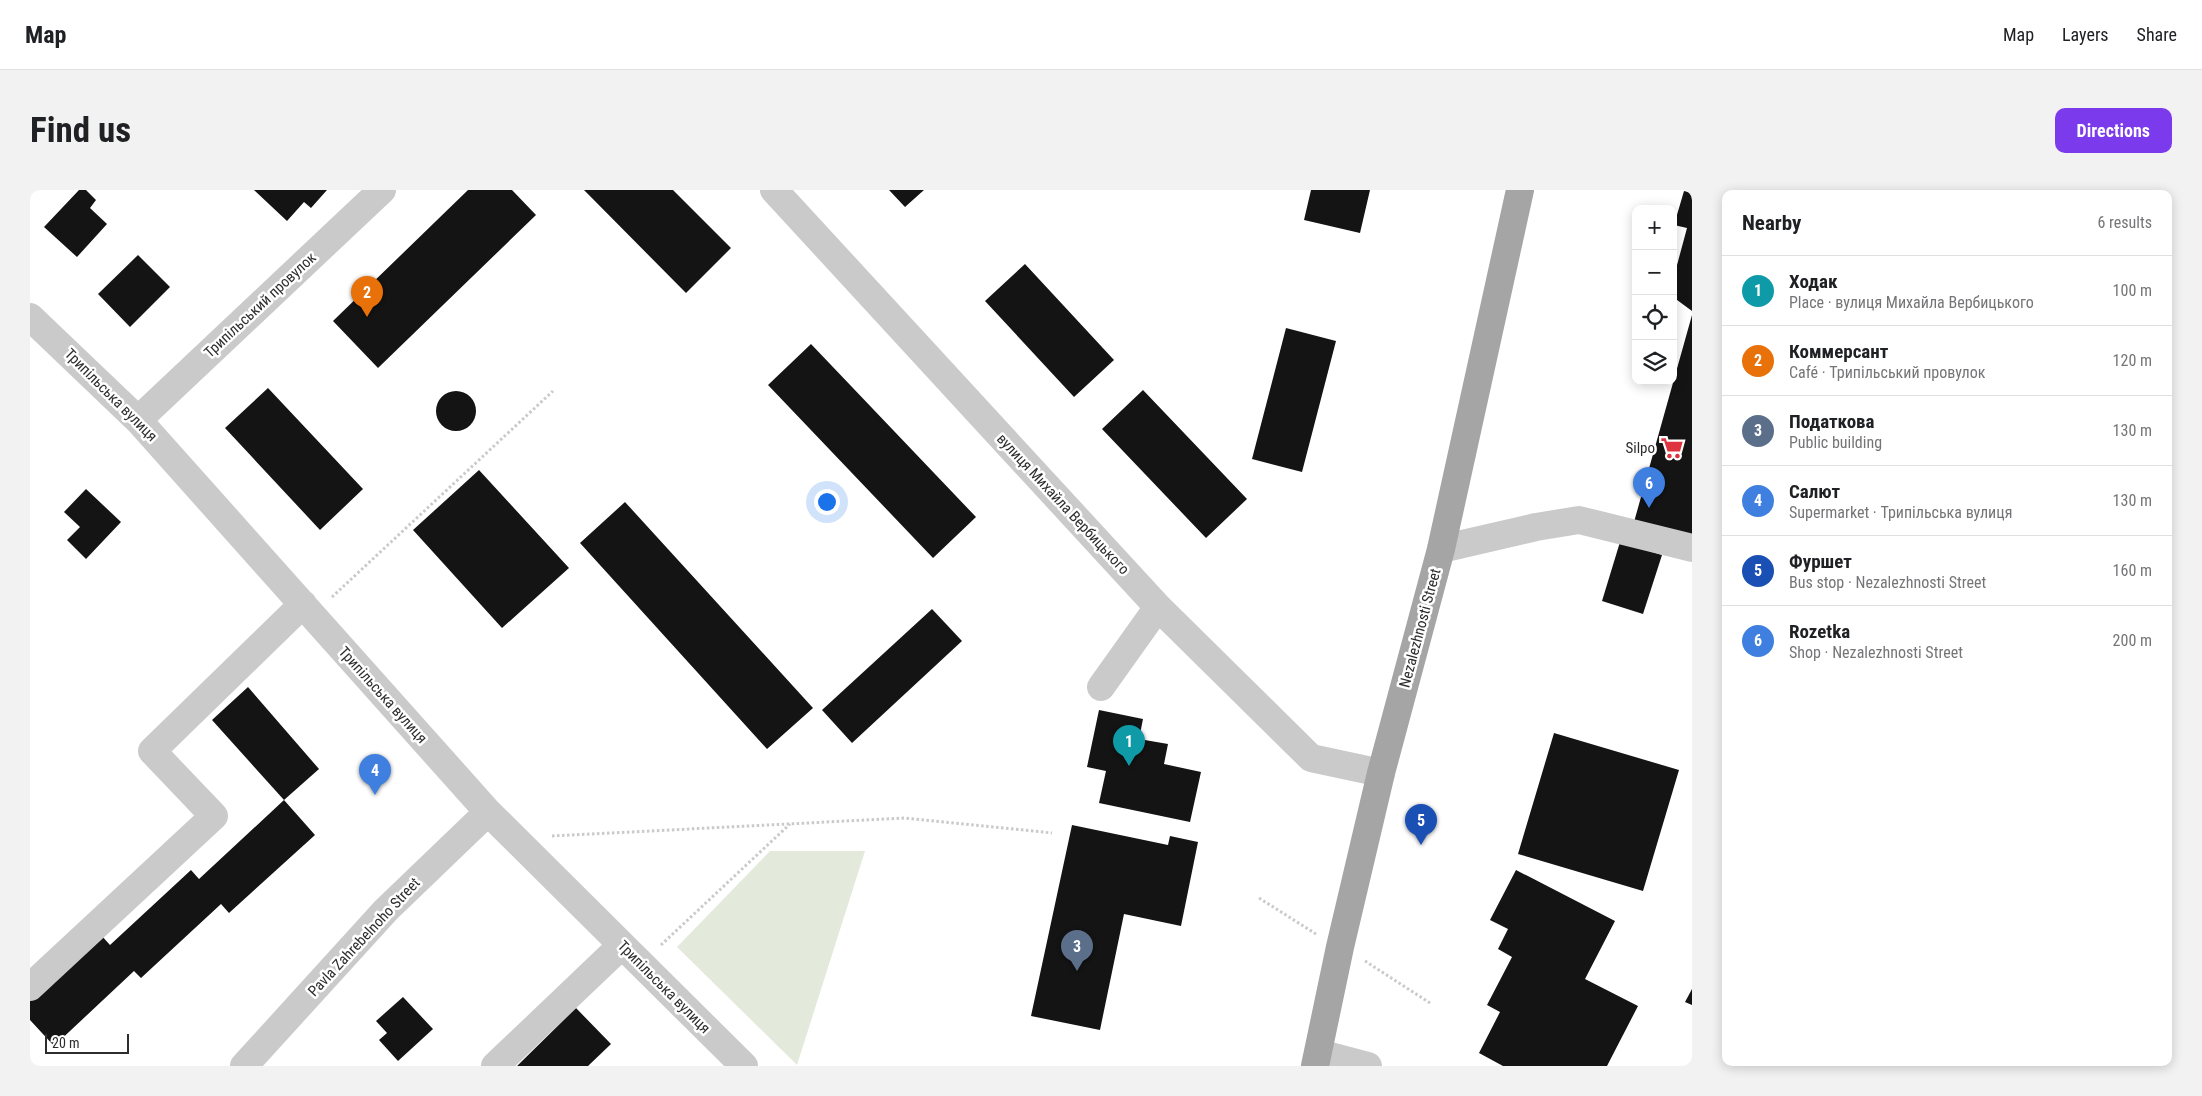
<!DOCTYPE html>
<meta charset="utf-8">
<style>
:root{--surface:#fff;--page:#f2f2f2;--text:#202124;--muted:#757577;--line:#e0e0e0;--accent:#7c3aed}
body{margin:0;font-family:"Roboto Condensed",sans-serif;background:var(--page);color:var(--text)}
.controls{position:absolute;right:15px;top:15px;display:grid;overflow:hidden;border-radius:10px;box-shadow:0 2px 12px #0003}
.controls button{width:45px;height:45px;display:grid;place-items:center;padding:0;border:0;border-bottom:1px solid var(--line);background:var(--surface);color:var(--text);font:25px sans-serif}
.scale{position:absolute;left:15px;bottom:12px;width:84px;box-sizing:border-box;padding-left:5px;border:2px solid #2d2d2d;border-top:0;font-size:14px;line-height:18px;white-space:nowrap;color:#2d2d2d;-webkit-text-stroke:4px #fff;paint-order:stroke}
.you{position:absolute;left:796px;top:311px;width:18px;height:18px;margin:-12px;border:4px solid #fff;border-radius:50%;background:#1a73e8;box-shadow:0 0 0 8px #1a73e833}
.badge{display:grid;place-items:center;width:32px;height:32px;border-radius:50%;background:var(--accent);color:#fff;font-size:16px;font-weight:700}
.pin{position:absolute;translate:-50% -41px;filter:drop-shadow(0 1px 2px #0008)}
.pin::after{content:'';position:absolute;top:26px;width:18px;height:15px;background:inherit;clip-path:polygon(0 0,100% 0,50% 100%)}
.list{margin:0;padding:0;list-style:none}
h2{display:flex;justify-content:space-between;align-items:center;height:65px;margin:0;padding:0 20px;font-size:21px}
h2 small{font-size:16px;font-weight:400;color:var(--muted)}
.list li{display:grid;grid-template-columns:32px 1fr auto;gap:15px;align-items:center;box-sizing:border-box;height:70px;padding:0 20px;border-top:1px solid var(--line)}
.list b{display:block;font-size:19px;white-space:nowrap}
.list p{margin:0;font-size:16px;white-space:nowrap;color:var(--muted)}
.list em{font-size:16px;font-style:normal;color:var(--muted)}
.icon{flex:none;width:28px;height:28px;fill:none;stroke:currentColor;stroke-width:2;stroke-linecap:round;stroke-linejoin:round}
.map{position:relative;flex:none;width:1662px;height:876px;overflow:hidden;border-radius:10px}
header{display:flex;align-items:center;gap:30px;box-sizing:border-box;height:70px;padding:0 25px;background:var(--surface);border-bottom:1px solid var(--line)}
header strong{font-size:24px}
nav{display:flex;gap:28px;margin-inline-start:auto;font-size:18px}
.intro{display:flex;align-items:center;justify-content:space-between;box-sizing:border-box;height:120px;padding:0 30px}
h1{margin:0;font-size:35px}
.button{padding:12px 22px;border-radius:10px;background:var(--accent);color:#fff;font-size:18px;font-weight:700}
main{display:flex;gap:30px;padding:0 30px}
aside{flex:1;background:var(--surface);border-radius:10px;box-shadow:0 2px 12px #0003}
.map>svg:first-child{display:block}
.green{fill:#e3eadb}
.building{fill:#141414}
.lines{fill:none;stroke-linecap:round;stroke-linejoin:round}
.path{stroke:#cacaca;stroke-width:3;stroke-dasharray:2.5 2.5;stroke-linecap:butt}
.minor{stroke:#cacaca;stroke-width:28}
.major{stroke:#a5a5a5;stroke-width:28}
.labels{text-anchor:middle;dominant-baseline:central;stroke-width:5;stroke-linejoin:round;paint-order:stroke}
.street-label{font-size:15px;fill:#2d2d2d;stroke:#fff}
.poi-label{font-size:15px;fill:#2d2d2d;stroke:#fff;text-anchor:end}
</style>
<header>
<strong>Map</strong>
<nav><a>Map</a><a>Layers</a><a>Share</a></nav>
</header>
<div class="intro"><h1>Find us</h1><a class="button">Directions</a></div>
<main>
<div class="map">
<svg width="1662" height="876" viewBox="0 0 1662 876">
<rect width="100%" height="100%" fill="#fff"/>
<path class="green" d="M740 661H835L767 875 647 757Z"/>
<path class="building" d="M49 0H56L66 10 60 18 77 34 47 67 14 37Z
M224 0H297L281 18 274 12 257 31Z
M438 0H482L506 25 348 178 303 131Z
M554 0H643L701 58 656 103Z
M859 0H894L875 17Z
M1281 0H1340L1330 43 1274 30Z
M1654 1 1662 3V121L1643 107V90L1657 38 1644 35Z
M108 65 140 97 100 137 68 104Z
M995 74 1084 170 1044 207 955 111Z
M1662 125V348L1604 332Z
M1256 138 1306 151 1272 282 1222 269Z
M781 154 946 327 903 368 738 195Z
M238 198 333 299 290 340 195 238Z
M1113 200 1217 309 1176 348 1072 239Z
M406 221a20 20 0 1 1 40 0a20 20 0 1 1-40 0Z
M449 280 539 378 472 438 383 340Z
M56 299 91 332 56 369 37 350 50 337 34 322Z
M595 312 783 518 737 559 550 353Z
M1590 352 1632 365 1613 424 1572 411Z
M902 419 932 451 822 553 792 520Z
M218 497 289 579 254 610 285 645 199 723 191 714 111 788 104 781 24 856 0 830V811L71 745 80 755 161 680 169 689 254 610 182 530Z
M1069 520 1113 529 1109 549 1138 554 1134 574 1171 582 1160 632 1069 613 1076 581 1057 577Z
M1524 543 1649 580 1613 701 1488 664Z
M1042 635 1138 655 1140 646 1168 652 1151 736 1094 724 1070 840 1001 826Z
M1486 680 1585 731 1555 789 1608 816 1577 876H1473L1449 863 1470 822 1457 815 1482 767 1468 759 1478 739 1460 730Z
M1662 799V815L1655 812Z
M373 807 403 839 368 871 349 850 357 843 346 831Z
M546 818 581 854 558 876H487Z"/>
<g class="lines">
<path class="path" d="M302 407 523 201
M522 646 875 628 1022 643
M1229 708 1286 744
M631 755 760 634
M1335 771 1400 813"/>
<path class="minor" d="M744 0 1128 417 1281 568 1351 583
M0 127 108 230 458 622 714 876
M108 230 352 0
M1411 359 1506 337 1549 330 1662 358
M1071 497 1128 417
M0 797 184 626 122 561 273 414
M1289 863 1338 876
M214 876 356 720 458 622
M465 876 592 755"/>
<path class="major" d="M1285 876 1310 757 1351 583 1411 359 1490 0"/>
</g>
<defs>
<symbol id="supermarket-bare" viewBox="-9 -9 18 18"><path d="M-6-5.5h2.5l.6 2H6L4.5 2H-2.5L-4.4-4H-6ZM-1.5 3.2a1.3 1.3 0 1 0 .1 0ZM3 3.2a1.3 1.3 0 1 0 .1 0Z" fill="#df3440" stroke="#fff" stroke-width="2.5" paint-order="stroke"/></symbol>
</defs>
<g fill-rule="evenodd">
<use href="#supermarket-bare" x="1626" y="242" width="32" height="32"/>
</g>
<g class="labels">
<g class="street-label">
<text transform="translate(230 115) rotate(-43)">Трипільський провулок</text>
<text transform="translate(81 205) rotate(45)">Трипільська вулиця</text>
<text transform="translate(1033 314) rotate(47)">вулиця Михайла Вербицького</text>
<text transform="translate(1390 438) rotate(-75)">Nezalezhnosti Street</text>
<text transform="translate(353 505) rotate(48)">Трипільська вулиця</text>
<text transform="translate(334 747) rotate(-47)">Pavla Zahrebelnoho Street</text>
<text transform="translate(634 797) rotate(45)">Трипільська вулиця</text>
</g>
<g class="poi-label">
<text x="1625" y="258">Silpo</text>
</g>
</g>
</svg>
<div class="controls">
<button>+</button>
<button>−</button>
<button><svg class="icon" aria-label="locate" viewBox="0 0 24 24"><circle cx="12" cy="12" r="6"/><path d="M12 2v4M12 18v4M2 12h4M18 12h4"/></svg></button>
<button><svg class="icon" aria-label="layers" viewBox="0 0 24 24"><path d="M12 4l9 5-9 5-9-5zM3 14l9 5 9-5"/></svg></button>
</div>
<div class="scale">20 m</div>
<div class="you"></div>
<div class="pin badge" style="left:1099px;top:576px;background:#0f9aa8">1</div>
<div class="pin badge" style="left:337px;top:127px;background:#e8710a">2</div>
<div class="pin badge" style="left:1047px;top:781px;background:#5c6f8a">3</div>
<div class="pin badge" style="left:345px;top:605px;background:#3f7fe0">4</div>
<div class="pin badge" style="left:1391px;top:655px;background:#1a4fb4">5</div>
<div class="pin badge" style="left:1619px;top:318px;background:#3f7fe0">6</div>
</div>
<aside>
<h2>Nearby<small>6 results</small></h2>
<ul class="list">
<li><span class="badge" style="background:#0f9aa8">1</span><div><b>Ходак</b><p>Place · вулиця Михайла Вербицького</p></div><em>100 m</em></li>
<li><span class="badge" style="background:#e8710a">2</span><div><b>Коммерсант</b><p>Café · Трипільський провулок</p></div><em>120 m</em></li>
<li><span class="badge" style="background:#5c6f8a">3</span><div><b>Податкова</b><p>Public building</p></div><em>130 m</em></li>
<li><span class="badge" style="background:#3f7fe0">4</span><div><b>Салют</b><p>Supermarket · Трипільська вулиця</p></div><em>130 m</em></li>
<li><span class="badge" style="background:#1a4fb4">5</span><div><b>Фуршет</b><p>Bus stop · Nezalezhnosti Street</p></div><em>160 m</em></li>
<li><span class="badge" style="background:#3f7fe0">6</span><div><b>Rozetka</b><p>Shop · Nezalezhnosti Street</p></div><em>200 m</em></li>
</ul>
</aside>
</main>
